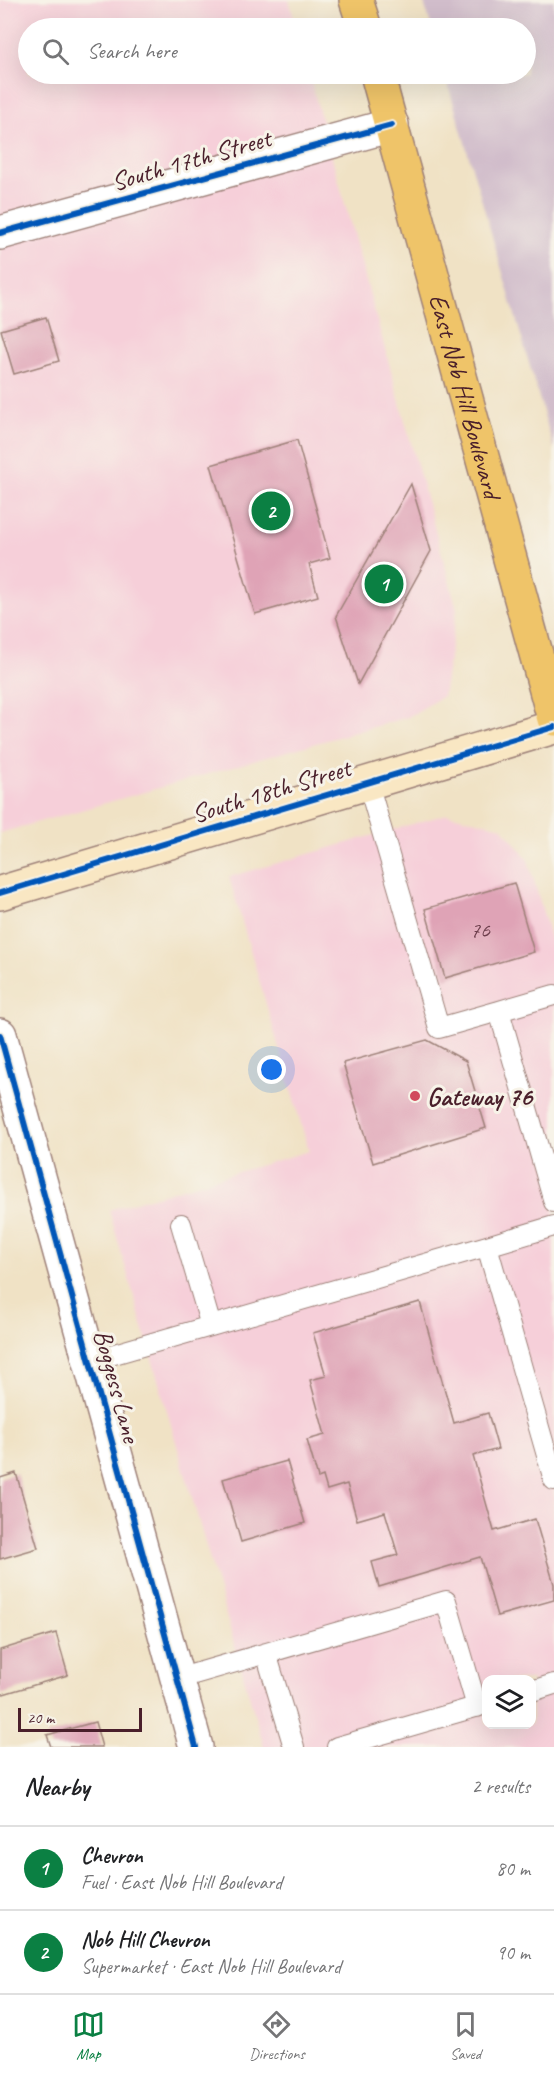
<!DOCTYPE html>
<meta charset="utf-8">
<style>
:root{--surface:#fff;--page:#f2f2f2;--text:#202124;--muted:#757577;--line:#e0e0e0;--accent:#0b8043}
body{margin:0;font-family:Caveat,sans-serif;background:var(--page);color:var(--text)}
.controls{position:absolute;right:18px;bottom:18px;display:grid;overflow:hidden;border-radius:12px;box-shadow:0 6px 24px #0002}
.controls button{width:54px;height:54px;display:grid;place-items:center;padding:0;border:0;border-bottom:2px solid var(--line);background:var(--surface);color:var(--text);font:30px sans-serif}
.scale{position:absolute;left:18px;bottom:15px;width:124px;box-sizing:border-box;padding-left:6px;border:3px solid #4a1f2b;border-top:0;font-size:16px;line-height:21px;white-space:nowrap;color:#4a1f2b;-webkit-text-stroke:4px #f7f3e8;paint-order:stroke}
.you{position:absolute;left:272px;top:1070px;width:21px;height:21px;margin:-15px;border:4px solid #fff;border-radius:50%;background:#1a73e8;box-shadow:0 0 0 9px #1a73e833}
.badge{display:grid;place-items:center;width:39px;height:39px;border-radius:50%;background:var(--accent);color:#fff;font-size:20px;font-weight:700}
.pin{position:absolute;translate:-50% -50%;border:3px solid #fff;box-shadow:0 2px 6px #0006}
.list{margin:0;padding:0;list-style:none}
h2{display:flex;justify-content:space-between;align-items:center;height:78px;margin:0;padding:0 24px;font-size:26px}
h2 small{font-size:20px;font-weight:400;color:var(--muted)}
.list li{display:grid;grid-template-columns:39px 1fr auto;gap:18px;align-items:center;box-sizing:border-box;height:84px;padding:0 24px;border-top:2px solid var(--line)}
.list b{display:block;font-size:22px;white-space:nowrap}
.list p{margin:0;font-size:20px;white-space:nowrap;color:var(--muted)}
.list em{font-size:20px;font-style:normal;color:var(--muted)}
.icon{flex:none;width:33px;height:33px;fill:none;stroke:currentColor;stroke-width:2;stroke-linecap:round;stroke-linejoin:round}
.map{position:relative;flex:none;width:554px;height:1747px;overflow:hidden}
.search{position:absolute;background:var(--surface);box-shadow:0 6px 24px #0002;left:18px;right:18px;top:18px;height:66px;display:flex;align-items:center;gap:15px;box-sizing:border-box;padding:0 21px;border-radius:33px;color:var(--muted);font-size:22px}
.sheet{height:246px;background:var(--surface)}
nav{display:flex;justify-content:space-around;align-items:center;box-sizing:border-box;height:84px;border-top:2px solid var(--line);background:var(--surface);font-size:16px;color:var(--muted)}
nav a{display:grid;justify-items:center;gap:3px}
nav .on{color:var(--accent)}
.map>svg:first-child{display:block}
.built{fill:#f6cfd9;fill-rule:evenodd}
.industrial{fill:#d1bdcb}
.building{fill:#dfa3b6}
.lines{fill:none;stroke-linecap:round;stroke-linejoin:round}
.lane-casing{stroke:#9d8078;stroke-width:22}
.street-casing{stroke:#9d8078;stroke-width:36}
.secondary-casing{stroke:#9d8078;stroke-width:36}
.primary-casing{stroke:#9d8078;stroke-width:36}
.lane{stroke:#fff;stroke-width:20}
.street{stroke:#fff;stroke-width:33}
.secondary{stroke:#f9e7c3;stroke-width:33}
.primary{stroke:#efc469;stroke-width:33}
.cycleway-casing{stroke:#f7f3e8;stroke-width:10}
.cycleway{stroke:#0057b8;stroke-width:6}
.poi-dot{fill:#d1495b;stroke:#f7f3e8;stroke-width:2}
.labels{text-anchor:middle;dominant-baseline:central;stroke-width:6;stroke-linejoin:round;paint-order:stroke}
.number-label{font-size:22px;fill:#6f404e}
.street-label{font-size:26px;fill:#4a1f2b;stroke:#f7f3e8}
.poi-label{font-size:26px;font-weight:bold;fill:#4a1f2b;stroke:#f7f3e8;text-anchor:start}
</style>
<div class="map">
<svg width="554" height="1747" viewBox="0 0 554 1747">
<rect width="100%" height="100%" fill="#f7f3e8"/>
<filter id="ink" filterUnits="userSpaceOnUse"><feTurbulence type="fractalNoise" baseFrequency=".0167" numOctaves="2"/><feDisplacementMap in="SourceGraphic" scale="12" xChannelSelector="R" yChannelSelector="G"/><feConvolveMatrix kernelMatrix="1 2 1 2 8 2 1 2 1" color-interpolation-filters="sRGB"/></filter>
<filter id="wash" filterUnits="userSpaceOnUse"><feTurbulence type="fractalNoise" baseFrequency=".008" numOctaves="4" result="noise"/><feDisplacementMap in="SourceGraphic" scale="24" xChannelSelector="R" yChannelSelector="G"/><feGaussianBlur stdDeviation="1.35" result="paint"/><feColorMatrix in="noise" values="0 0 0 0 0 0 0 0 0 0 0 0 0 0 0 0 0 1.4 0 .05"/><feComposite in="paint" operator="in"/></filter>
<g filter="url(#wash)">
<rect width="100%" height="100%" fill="#f0e2c5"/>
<path class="built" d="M0 0H289L297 28H28V74H309L457 609 443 696 408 717 0 833Z
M447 814 502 827 528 860 554 950V1747H264L109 1210 309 1151 229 877ZM486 1680H532V1724H486Z"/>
<path class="industrial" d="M423 0H554V449L445 74H526V28H432Z"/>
<g id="blocks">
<path class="building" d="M46 317 59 361 14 374 1 330Z
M297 440 330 558 309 564 318 596 255 614 211 465Z
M411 484 431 551 358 684 336 616Z
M514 883 534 952 445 978 425 909Z
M427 1040 466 1061 486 1128 373 1163 343 1063Z
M420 1302 454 1423 488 1413 498 1449 473 1456 494 1531 535 1519 554 1584V1600L497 1616 480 1557 379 1587 372 1562 398 1555 385 1512 357 1520 347 1484 327 1490 323 1476 318 1478 307 1440 325 1435 310 1380 326 1376 313 1333Z
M287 1461 305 1523 241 1542 223 1479Z
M16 1473 38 1548 0 1559V1478Z
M56 1633 68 1675 0 1695V1650Z
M95 1722 102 1747H51L47 1735Z"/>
</g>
</g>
<g filter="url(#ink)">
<use href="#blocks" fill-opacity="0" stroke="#9d8078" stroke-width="1.5"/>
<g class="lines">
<defs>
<path id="lane" d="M368 783 439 1028 499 1011
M554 995 499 1011 554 1202
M181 1224 211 1326
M487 1246 554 1226
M90 1361 487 1246 554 1480
M266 1653 294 1747
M177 1679 446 1601 477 1707
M532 1691 554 1684
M337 1747 486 1704"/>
<path id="street" d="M0 233 392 125
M0 1035 196 1747"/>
<path id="secondary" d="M0 893 554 727"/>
<g id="primary">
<path d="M356 0 365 28"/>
<path id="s1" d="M377 74 554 719"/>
</g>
</defs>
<use href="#lane" class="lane-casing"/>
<use href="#street" class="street-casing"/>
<use href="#secondary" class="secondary-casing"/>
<use href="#primary" class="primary-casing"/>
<use href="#lane" class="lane"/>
<use href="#street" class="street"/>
<use href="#secondary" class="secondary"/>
<use href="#primary" class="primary"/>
<defs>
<path id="cycleway" d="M0 233 392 125
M0 893 554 727
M0 1035 196 1747"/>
</defs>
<use href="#cycleway" class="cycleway-casing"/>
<use href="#cycleway" class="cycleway"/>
</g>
</g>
<circle class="poi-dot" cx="415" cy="1096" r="6"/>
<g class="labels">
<g class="number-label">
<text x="480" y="930">76</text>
</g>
<g class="street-label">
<text transform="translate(191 160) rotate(-16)">South 17th Street</text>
<text stroke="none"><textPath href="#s1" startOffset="334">East Nob Hill Boulevard</textPath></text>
<text transform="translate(271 791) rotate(-17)">South 18th Street</text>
<text transform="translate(117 1386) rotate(75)">Boggess Lane</text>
</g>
<g class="poi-label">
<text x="427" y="1096">Gateway 76</text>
</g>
</g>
</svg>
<div class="controls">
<button><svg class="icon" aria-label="layers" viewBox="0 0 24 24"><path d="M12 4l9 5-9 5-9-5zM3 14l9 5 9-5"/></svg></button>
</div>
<div class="scale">20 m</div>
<div class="you"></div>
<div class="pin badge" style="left:384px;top:584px">1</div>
<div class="pin badge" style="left:271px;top:511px">2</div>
<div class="search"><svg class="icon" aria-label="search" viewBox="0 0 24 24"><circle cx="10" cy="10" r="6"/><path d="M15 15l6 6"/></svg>Search here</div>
</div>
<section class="sheet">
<h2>Nearby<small>2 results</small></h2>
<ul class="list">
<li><span class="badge">1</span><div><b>Chevron</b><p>Fuel · East Nob Hill Boulevard</p></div><em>80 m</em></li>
<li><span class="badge">2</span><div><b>Nob Hill Chevron</b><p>Supermarket · East Nob Hill Boulevard</p></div><em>90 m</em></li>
</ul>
</section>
<nav>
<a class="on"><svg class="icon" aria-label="map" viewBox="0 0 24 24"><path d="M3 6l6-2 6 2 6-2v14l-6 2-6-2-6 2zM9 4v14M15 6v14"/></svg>Map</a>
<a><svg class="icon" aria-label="directions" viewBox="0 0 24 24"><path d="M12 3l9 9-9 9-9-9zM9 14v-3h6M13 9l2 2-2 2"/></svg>Directions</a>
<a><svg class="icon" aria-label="saved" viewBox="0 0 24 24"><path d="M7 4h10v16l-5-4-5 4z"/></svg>Saved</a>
</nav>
